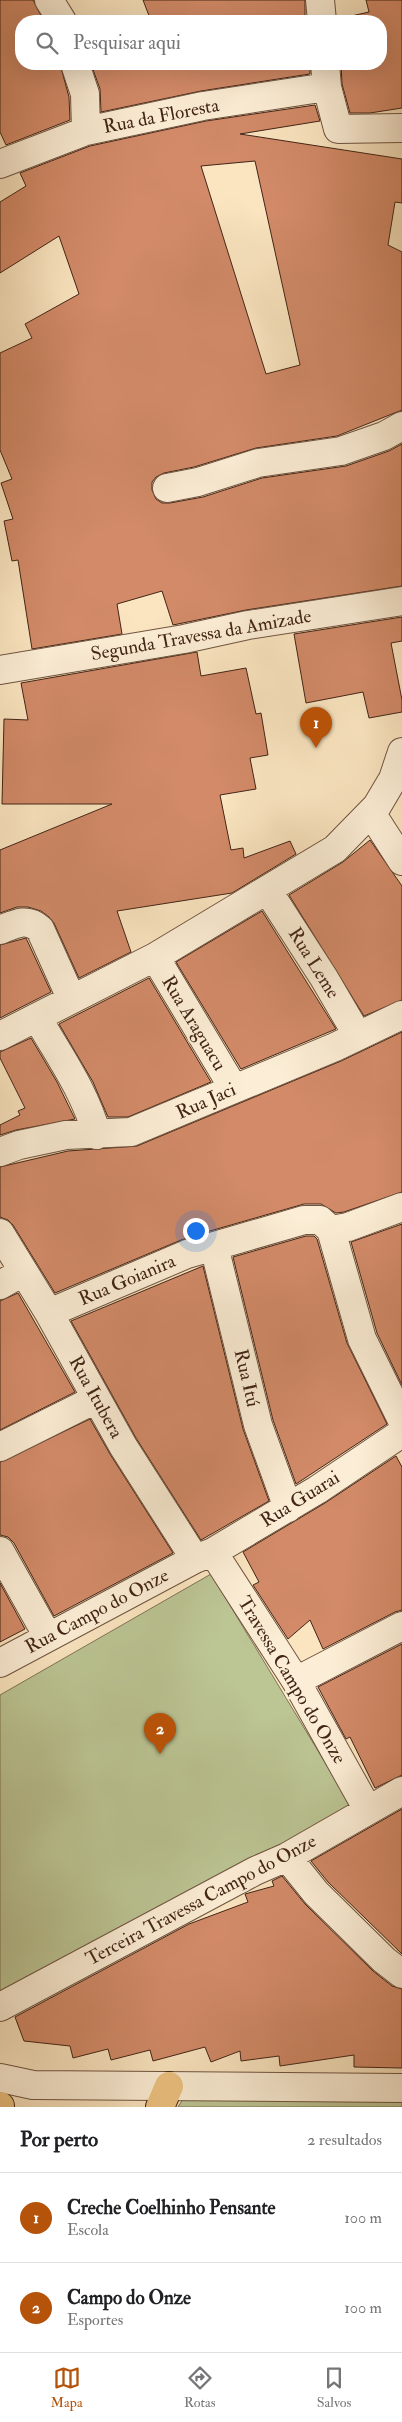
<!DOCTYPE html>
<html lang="pt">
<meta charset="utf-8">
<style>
:root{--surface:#fff;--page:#f6f6f6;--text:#202124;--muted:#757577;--line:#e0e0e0;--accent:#b45309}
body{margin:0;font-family:"IM FELL Double Pica",serif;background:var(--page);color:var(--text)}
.you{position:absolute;left:195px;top:1230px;width:18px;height:18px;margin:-12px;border:4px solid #fff;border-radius:50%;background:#1a73e8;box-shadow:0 0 0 8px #1a73e833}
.badge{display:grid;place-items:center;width:32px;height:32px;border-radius:50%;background:var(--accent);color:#fff;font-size:16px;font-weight:700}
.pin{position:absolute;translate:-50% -41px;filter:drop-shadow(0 1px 2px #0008)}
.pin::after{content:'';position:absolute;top:26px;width:18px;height:15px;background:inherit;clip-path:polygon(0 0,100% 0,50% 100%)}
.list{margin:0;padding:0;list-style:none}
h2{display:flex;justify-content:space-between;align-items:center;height:65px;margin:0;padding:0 20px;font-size:21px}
h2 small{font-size:16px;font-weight:400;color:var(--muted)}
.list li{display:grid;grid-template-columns:32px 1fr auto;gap:15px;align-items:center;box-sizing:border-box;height:90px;padding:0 20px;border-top:1px solid var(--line)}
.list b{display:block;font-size:19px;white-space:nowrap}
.list p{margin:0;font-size:16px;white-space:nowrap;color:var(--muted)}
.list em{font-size:16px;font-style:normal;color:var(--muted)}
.icon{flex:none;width:28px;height:28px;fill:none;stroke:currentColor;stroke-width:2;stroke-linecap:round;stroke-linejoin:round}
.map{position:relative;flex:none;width:402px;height:2107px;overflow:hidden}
.search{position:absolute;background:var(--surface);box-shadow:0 5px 20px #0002;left:15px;right:15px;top:15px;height:55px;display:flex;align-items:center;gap:12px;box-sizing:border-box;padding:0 18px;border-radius:20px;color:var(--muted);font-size:19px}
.sheet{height:245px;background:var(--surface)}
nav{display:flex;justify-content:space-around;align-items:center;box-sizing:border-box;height:70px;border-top:1px solid var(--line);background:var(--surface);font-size:14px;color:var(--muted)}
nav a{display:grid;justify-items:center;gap:2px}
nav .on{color:var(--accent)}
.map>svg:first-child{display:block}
.green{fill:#bcc594;stroke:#7f7455}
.building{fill:#d28a68;stroke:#422416;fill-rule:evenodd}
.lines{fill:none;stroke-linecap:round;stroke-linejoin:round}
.minor-casing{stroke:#705440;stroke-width:30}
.trunk-casing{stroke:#422416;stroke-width:30}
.minor{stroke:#fceed6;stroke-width:28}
.trunk{stroke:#edc280;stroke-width:28}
.labels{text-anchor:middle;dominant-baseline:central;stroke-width:4.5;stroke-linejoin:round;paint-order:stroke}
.street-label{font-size:19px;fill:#422416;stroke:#fceed6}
</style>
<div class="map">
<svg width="402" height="2107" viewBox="0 0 402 2107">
<rect width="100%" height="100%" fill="#fae5c0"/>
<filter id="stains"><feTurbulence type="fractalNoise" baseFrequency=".004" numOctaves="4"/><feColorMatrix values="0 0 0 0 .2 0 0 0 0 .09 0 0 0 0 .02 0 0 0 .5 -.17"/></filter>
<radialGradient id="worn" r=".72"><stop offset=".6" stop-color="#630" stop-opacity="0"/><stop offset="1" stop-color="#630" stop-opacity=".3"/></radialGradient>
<path class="green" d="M211 1574 355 1812 0 1998V1695Z
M183 2099H402V2107H178Z"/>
<path class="building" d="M0 0H33L44 21H21V64H60L69 97 70 120 6 145 0 132Z
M143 0H305V21H151Z
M366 0H402V108L370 113H350L342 84 341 64H381V21H337L338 19 369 12Z
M91 64H310V74L201 91 101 112 100 89Z
M315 105 320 121 240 134 402 159V203L395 202 388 245 402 252V410L337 436 256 448 194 467 164 473 156 477 152 482V490L156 499 162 503H170L203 497 262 478 346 466 389 451 402 444V586L246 610 173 625 162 591 117 604 122 634 32 649 18 560 12 561 4 521 13 519 1 483 12 479 0 450V353L32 338 25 324 79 294 59 236 0 273V202L26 186 20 173 90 146 206 121ZM255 161 300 365 266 374 201 166Z
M402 617V641L391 643 402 700V712L369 718 363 692 306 703 294 634Z
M197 652 201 676 246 668 256 714 261 713 268 755 250 758 256 789 220 795 231 850 243 848 244 858 290 841 296 854 232 893 117 911 131 952 79 978 54 923 49 917 41 911 28 907H17L0 913V850L112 804H2L4 719 28 720 21 683Z
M370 840 402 886V1000L364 1016 289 895 343 862Z
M262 911 336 1029 241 1069 176 962Z
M26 938 51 992 0 1018V945Z
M149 978 211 1082 128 1117H108L93 1082 59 1024Z
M402 1032V1192L344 1212 336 1213 321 1204H304L210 1231 181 1240 55 1293 13 1225 8 1220 0 1217V1167L68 1151 137 1146 341 1061Z
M31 1038 57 1082 75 1119 16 1130 0 1135V1125L20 1115 18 1111 25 1108 0 1058V1052Z
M402 1224V1385L377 1333 351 1242Z
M306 1236H314L317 1239 347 1343 387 1424 296 1484 273 1420 233 1257Z
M203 1266 243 1429 269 1501 201 1540 136 1438 71 1321Z
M18 1293 75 1392 0 1430V1301Z
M90 1419 110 1454 173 1553 54 1616 14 1543 8 1537 0 1535V1462Z
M396 1456 402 1467V1610L395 1612 323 1649 310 1620 288 1639 253 1585 259 1582 243 1552 325 1503Z
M0 1583 25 1629 0 1642Z
M402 1644V1775L375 1788 350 1737 346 1739 318 1687Z
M402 1809V1954L328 1882 311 1861Z
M282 1876 305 1904 373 1971 392 1986 402 1989V2068L354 2067V2055L280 2066 279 2056 241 2061 240 2051 211 2062 205 2047 153 2061 150 2050 111 2060 108 2049 73 2058 70 2046 24 2041 15 2017 189 1924 248 1902 245 1894 274 1886 272 1881Z"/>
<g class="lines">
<defs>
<path id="minor" d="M49 0 62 21
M320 0 322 21
M75 64 85 94 86 131
M325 64 327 87 338 129 402 128
M0 164 86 131 203 106 327 87
M167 488 198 482 258 463 341 451 384 436 402 426
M0 670 184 639 248 625 402 601
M370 816 377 822 402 861
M268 891 324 978 358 1036
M0 930C15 924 27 917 40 929L71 998
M155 957 234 1089
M37 1017C59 1056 85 1091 97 1135
M0 1036 155 957 335 849 377 806 393 779 402 752
M0 1152 19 1145 66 1135 131 1132 335 1047 402 1015
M331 1230 362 1339 402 1420
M0 1233 49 1313 123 1446 195 1559
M214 1246 258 1425 288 1508
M0 1285 23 1272
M49 1313 187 1254 304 1220H320L331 1230 348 1227 402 1207
M0 1447 96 1399
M0 1551 48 1637
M213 1552 296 1681 368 1810
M0 1663 195 1559 213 1552 317 1490 402 1433
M296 1681 402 1626
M287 1857 316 1893 384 1960 402 1974
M0 2007 255 1871 287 1857 402 1791
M0 2078 33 2085 402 2088"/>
<path id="trunk" d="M0 2106V2107
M160 2107 169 2086"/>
</defs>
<use href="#minor" class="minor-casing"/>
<use href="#trunk" class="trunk-casing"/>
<use href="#minor" class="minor"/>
<use href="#trunk" class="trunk"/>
</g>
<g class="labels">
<g class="street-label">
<text transform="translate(161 116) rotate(-11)">Rua da Floresta</text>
<text transform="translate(201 635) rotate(-10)">Segunda Travessa da Amizade</text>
<text transform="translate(314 963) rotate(58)">Rua Leme</text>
<text transform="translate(194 1023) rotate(59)">Rua Araguacu</text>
<text transform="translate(206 1101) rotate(-24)">Rua Jaci</text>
<text transform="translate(127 1280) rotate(-23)">Rua Goianira</text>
<text transform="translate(247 1378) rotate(77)">Rua Itú</text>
<text transform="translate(96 1397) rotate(61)">Rua Itubera</text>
<text transform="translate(300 1499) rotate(-32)">Rua Guarai</text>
<text transform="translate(97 1611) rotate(-28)">Rua Campo do Onze</text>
<text transform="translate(292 1680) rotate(59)">Travessa Campo do Onze</text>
<text transform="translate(201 1900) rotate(-28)">Terceira Travessa Campo do Onze</text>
</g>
</g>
<rect width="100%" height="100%" filter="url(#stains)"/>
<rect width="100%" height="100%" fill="url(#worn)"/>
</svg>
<div class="you"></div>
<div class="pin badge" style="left:316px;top:748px">1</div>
<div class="pin badge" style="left:160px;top:1754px">2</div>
<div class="search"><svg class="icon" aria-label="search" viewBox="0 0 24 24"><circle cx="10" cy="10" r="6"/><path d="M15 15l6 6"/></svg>Pesquisar aqui</div>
</div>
<section class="sheet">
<h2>Por perto<small>2 resultados</small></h2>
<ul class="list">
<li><span class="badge">1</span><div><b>Creche Coelhinho Pensante</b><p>Escola</p></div><em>100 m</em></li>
<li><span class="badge">2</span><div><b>Campo do Onze</b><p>Esportes</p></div><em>100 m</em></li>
</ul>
</section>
<nav>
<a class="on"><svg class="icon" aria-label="map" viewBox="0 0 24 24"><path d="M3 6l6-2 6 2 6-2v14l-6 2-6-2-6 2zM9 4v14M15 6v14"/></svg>Mapa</a>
<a><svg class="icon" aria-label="directions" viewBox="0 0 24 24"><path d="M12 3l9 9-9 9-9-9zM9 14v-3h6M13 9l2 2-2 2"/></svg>Rotas</a>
<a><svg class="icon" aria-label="saved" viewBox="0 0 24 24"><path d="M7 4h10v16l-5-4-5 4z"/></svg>Salvos</a>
</nav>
